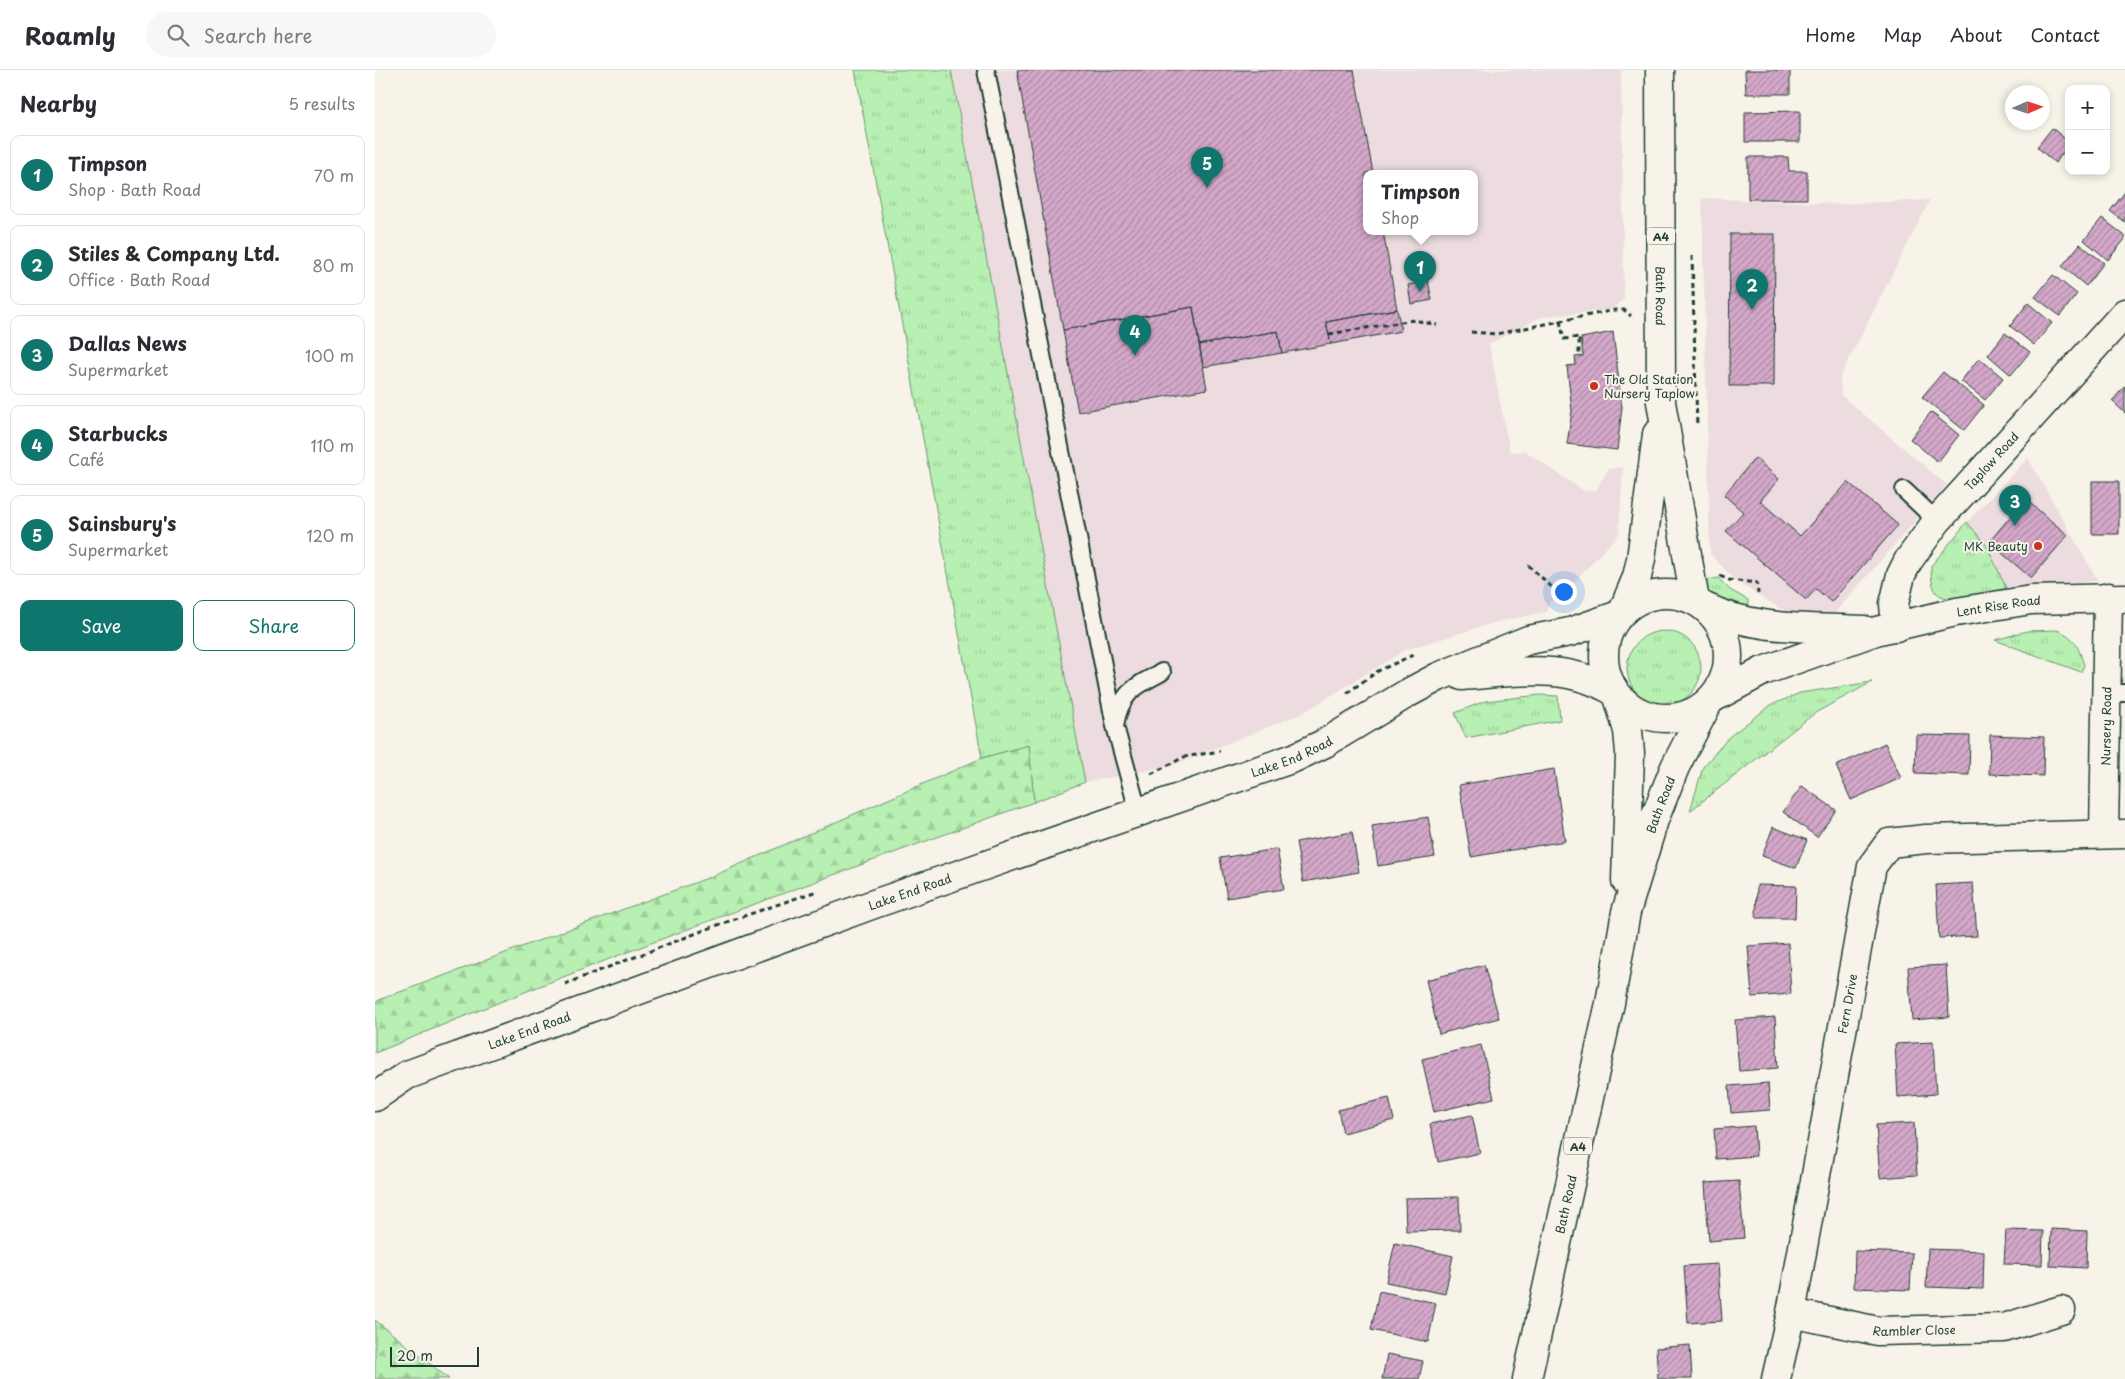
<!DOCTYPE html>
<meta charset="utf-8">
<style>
:root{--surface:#fff;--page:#f7f7f7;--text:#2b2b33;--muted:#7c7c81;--line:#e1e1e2;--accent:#0f766e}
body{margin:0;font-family:"Playpen Sans",sans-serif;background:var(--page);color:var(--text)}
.controls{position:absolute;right:15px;top:15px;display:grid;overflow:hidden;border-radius:10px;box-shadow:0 2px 8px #0003}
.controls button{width:45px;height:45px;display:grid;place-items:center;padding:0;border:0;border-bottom:1px solid var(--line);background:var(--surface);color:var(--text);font:25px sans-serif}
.compass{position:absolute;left:1630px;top:15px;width:45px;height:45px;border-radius:50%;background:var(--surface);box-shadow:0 2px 8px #0003;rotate:87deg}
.scale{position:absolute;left:15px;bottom:12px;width:89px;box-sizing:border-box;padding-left:5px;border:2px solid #1f3d34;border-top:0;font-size:14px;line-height:18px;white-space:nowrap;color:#1f3d34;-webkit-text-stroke:4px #f7f3e8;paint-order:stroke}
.you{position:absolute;left:1188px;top:521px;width:18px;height:18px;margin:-12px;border:4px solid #fff;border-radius:50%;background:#1a73e8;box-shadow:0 0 0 8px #1a73e833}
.badge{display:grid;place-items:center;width:32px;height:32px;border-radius:50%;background:var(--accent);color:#fff;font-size:16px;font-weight:700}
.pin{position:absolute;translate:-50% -41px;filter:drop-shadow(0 1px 2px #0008)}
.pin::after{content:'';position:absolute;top:26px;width:18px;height:15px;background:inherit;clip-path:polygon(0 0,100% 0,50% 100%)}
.popup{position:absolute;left:988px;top:100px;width:115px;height:65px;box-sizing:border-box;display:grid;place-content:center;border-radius:10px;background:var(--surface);filter:drop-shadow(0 1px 4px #0005);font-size:16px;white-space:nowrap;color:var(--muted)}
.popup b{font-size:19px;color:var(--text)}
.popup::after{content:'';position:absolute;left:50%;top:100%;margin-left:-10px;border:10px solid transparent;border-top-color:var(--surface)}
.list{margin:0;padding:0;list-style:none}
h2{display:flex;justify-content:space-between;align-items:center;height:65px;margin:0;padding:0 20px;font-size:21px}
h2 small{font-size:16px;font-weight:400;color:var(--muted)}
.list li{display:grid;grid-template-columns:32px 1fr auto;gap:15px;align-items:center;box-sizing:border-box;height:80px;margin:0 10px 10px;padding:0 10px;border:1px solid var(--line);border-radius:10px}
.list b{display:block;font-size:19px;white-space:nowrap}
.list p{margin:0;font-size:16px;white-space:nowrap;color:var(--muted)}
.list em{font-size:16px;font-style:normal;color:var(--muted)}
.actions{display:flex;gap:10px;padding:15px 20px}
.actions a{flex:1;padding:11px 0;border:1px solid var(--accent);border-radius:10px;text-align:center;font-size:18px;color:var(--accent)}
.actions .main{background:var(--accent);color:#fff}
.icon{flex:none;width:28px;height:28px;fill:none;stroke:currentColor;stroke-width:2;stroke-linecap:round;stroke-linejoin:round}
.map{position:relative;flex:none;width:1750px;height:1309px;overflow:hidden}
header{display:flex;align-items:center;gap:30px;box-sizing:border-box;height:70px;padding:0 25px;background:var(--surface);border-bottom:1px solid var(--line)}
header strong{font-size:24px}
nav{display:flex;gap:28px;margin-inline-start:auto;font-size:18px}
.search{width:350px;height:45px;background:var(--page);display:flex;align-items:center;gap:12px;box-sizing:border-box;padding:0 18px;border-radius:28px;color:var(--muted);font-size:19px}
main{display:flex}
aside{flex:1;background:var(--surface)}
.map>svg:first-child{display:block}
.built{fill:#eddcdf;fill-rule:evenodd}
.grass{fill:url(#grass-tufts);stroke:#6c9673}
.forest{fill:url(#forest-firs);stroke:#6c9673}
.building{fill:url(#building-hatch);stroke:#1f3d34}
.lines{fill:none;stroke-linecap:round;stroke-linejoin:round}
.service-casing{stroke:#1f3d34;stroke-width:20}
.minor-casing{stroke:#1f3d34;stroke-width:31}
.tertiary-casing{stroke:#1f3d34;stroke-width:31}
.secondary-casing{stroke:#1f3d34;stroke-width:31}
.primary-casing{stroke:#1f3d34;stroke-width:31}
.path{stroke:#1f3d34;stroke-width:3;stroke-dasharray:5 4;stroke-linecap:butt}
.service{stroke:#f7f3e8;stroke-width:16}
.minor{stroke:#f7f3e8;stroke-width:28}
.tertiary{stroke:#f7f3e8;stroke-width:28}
.secondary{stroke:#f7f3e8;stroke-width:28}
.primary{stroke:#f7f3e8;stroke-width:28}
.poi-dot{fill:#c8321e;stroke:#f7f3e8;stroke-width:2}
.labels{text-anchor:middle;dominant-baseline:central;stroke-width:4;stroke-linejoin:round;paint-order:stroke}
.shield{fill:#f7f3e8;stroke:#60746a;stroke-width:1}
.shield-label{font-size:11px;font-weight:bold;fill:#1f3d34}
.street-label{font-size:12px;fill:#1f3d34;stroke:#f7f3e8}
.poi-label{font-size:12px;fill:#1f3d34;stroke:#f7f3e8;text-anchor:start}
</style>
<header>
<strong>Roamly</strong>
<div class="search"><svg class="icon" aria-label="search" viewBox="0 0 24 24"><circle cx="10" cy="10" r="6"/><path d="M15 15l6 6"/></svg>Search here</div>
<nav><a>Home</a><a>Map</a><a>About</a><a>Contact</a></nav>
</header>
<main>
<aside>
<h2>Nearby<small>5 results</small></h2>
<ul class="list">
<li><span class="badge">1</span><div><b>Timpson</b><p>Shop · Bath Road</p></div><em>70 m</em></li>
<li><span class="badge">2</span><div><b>Stiles &amp; Company Ltd.</b><p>Office · Bath Road</p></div><em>80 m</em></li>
<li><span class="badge">3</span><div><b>Dallas News</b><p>Supermarket</p></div><em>100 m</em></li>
<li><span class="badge">4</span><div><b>Starbucks</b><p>Café</p></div><em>110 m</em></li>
<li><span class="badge">5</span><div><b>Sainsbury's</b><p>Supermarket</p></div><em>120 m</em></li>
</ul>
<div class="actions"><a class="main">Save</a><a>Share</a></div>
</aside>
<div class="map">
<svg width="1750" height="1309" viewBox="0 0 1750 1309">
<defs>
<pattern id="grass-tufts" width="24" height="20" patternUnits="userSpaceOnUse" patternTransform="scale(1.25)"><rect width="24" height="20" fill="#b8efb2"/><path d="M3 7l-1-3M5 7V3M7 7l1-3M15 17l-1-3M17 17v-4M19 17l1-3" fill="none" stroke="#9ece9a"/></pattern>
<pattern id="forest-firs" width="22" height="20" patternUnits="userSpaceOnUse" patternTransform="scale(1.25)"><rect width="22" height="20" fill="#b8efb2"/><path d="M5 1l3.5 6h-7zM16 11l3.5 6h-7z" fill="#9ece9a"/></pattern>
<pattern id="building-hatch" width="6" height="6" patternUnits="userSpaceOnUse" patternTransform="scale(1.25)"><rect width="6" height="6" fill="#d5a8ca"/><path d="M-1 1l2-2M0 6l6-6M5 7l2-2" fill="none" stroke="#ac8aa5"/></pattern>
</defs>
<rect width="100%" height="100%" fill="#f7f3e8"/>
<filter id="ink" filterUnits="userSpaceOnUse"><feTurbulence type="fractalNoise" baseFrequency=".02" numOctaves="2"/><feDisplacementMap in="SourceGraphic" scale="10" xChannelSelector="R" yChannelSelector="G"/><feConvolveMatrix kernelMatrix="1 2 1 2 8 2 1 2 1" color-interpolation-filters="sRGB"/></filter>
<g filter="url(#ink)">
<path class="built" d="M576 0H1246L1249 229 1236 240 1166 247 1114 274 1135 382 1150 381 1209 421 1221 420 1233 399 1248 397 1244 464 1192 519 1191 527H1182L1174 533 1171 542 1122 552 1030 580 928 643 796 696 710 712ZM991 103H1099V161H991Z
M1327 128 1465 134 1555 130 1465 307 1466 325 1572 415 1458 545 1411 542 1363 513 1335 484Z
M1653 388 1723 511 1631 518 1612 477 1592 452Z"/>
<path class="grass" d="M480 0H576L710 712 659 732 654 675 607 688Z
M1592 452 1612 476 1631 518C1619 522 1607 525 1593 527 1564 531 1556 527 1556 496Z
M1343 508 1355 520 1373 530 1375 549 1338 531 1328 511Z
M1682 560C1701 567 1703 577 1709 595L1706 602 1620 570 1652 561Z
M1252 598a37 37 0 1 1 74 0a37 37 0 1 1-74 0Z
M1497 612 1440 643 1315 741 1328 697 1355 666 1396 635 1425 623Z
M1165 625 1183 626 1185 650 1091 668 1080 643 1110 631Z"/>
<path class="forest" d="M654 675 659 732C438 812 217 892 0 983V933L6 929 338 806 607 688Z
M0 1250 74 1309H0Z"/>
<path class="building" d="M642 0H979L998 103H991V161H1008L1022 239 951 252 956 274 907 283 903 261 824 275 818 237 688 260Z
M1370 0H1415V24H1371Z
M1425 41V72H1370V42Z
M1677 58 1694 72V76L1680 93 1662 77Z
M1373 87H1413L1414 101H1432V129H1373Z
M1750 122V152L1735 141Z
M1727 148 1750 166V169L1733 190 1709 170Z
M1355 164H1400L1399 316H1354Z
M1705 174 1729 193 1711 216 1687 196Z
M1678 205 1702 224 1685 246 1660 227Z
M1053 211 1057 230 1036 234 1033 215Z
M1653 233 1677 253 1659 275 1635 256Z
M818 237 832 319 703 342 688 260Z
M1022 239 1026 261 956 274 951 252Z
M903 261 907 283 828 297 824 275Z
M1238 262 1247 337 1242 380 1192 374 1197 341 1192 296 1201 295 1200 287 1208 286 1206 268Z
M1630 263 1655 282 1636 305 1613 285Z
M1604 288 1628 308 1610 330 1586 311Z
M1568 302 1609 335 1589 360 1547 327Z
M1750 316V343L1737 331Z
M1556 342 1584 365 1563 392 1535 369Z
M1380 388 1404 409 1385 431 1425 466 1473 412 1523 455 1456 532 1441 519 1431 530 1351 461 1368 442 1349 425Z
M1717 411H1744V464H1717Z
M1650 429 1693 465 1656 508 1614 472Z
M1541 665 1595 666 1594 705 1540 703Z
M1615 665 1669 667 1668 706 1614 704Z
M1510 673 1526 708 1476 730 1461 696Z
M1179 699 1190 771 1096 787 1084 715Z
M1427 716 1461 740 1442 767 1408 742Z
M1053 747 1060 787 1003 796 997 756Z
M1398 757 1432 770 1421 798 1387 786Z
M977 762 984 802 928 812 921 772Z
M902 779 909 819 852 828 845 788Z
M1598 813 1602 866 1564 868 1561 815Z
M1382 815 1421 816 1420 848H1381Z
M1413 873 1416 924 1377 927 1373 876Z
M1109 895 1124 948 1064 964 1051 910Z
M1571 895 1574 947 1537 950 1533 897Z
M1400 947 1403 998 1364 1001 1360 950Z
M1558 972 1561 1024 1523 1027 1520 974Z
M1106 975 1119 1028 1059 1042 1047 989Z
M1393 1013 1395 1040 1356 1043 1354 1016Z
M1014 1028 1019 1050 968 1063 963 1040Z
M1097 1045 1105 1083 1063 1092 1055 1054Z
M1539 1053 1542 1105 1505 1108 1501 1055Z
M1379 1056 1381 1086 1341 1089 1339 1059Z
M1364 1111 1369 1168 1334 1171 1330 1113Z
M1084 1127 1085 1160 1031 1161 1030 1128Z
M1676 1159 1712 1161 1711 1198 1675 1196Z
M1631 1160 1668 1161 1667 1195 1629 1194Z
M1020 1173 1078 1186 1070 1224 1011 1212Z
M1553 1179 1609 1181 1608 1219 1551 1217Z
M1480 1181 1537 1183 1535 1220 1479 1218Z
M1343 1194 1347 1251 1313 1253 1309 1196Z
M1004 1221 1061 1233 1053 1272 996 1260Z
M1315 1275 1317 1309H1283L1281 1278Z
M1012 1284 1048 1291 1044 1309H1007Z"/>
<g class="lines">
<defs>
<path id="service" d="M611 0 740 656
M1529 420 1562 451
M1731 623H1750
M763 741 740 656C745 623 760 616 787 602"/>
<g id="minor">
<path id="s1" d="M1521 557 1519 534 1526 505 1533 491 1562 451 1750 243"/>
<path id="s2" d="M1729 764 1733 527"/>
<path id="s3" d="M1416 1243 1503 1261 1629 1258 1686 1240"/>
<path id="s4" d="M1401 1309 1416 1243 1497 796 1514 773 1551 769 1750 764"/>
</g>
<g id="tertiary">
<path d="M1330 537C1379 561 1436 557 1489 560"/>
<path id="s5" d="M1338 628 1388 601 1501 561 1581 542 1656 530 1750 528"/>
</g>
<g id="secondary">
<path d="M1087 606C1142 602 1191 592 1240 622"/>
<path id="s6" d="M0 1027 32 1005 499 834 919 688 950 673 1033 623 1063 607 1153 570 1195 562 1244 545"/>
</g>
<g id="primary">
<path id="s7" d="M1285 0 1286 332 1320 531"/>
<circle cx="1291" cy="586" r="62"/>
<path d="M1248 541 1262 507 1266 489 1282 364"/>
<path d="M1243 627 1253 661 1255 683 1251 811"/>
<path id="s8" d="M1152 1309 1235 933 1251 842 1279 750 1300 697 1333 633"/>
</g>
</defs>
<use href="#service" class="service-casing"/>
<use href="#minor" class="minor-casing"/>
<use href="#tertiary" class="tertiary-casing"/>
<use href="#secondary" class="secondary-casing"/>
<use href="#primary" class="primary-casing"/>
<path class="path" d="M1317 186 1322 357
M1185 251 1189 269 1204 267V286
M1096 262 1121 264 1240 240H1249L1256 246
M954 264 1039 250 1062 255
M1153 495 1193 532
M1345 506 1354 510 1382 513 1383 524
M972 623 1003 601 1038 585
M776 704 809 687 845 681
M190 914 340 856 442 821"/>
<use href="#service" class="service"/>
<use href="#minor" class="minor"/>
<use href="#tertiary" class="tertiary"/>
<use href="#secondary" class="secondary"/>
<use href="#primary" class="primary"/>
</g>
</g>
<g class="poi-dot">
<circle cx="1219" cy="316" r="5"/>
<circle cx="1663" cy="476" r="5"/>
</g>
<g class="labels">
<g class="shield">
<rect x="1272" y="157.5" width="28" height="17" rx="4"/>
<rect x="1189" y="1067.5" width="28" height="17" rx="4"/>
</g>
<g class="shield-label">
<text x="1286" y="166">A4</text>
<text x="1203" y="1076">A4</text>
</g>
<g class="street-label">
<text stroke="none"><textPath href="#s7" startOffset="226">Bath Road</textPath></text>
<text stroke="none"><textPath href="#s1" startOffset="199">Taplow Road</textPath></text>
<text stroke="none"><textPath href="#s5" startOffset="302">Lent Rise Road</textPath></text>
<text stroke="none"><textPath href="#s2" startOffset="108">Nursery Road</textPath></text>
<text stroke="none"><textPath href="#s6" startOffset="979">Lake End Road</textPath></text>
<text stroke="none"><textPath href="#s8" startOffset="590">Bath Road</textPath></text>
<text stroke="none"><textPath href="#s6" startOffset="574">Lake End Road</textPath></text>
<text stroke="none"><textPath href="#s4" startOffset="382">Fern Drive</textPath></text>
<text stroke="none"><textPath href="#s6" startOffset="169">Lake End Road</textPath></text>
<text stroke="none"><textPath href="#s8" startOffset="179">Bath Road</textPath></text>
<text stroke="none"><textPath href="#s3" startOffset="125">Rambler Close</textPath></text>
</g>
<g class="poi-label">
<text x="1229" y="309">The Old Station<tspan x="1229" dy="14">Nursery Taplow</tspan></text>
<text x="1653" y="476" text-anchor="end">MK Beauty</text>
</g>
</g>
</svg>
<div class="controls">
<button>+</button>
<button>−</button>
</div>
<svg class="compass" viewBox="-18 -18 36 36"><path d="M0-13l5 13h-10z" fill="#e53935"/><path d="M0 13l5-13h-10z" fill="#7c7c81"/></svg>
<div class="scale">20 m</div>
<div class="you"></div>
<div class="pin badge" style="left:1045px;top:222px">1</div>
<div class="popup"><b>Timpson</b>Shop</div>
<div class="pin badge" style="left:1377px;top:240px">2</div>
<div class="pin badge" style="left:1640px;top:456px">3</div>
<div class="pin badge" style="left:760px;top:286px">4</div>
<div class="pin badge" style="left:832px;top:118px">5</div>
</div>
</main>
